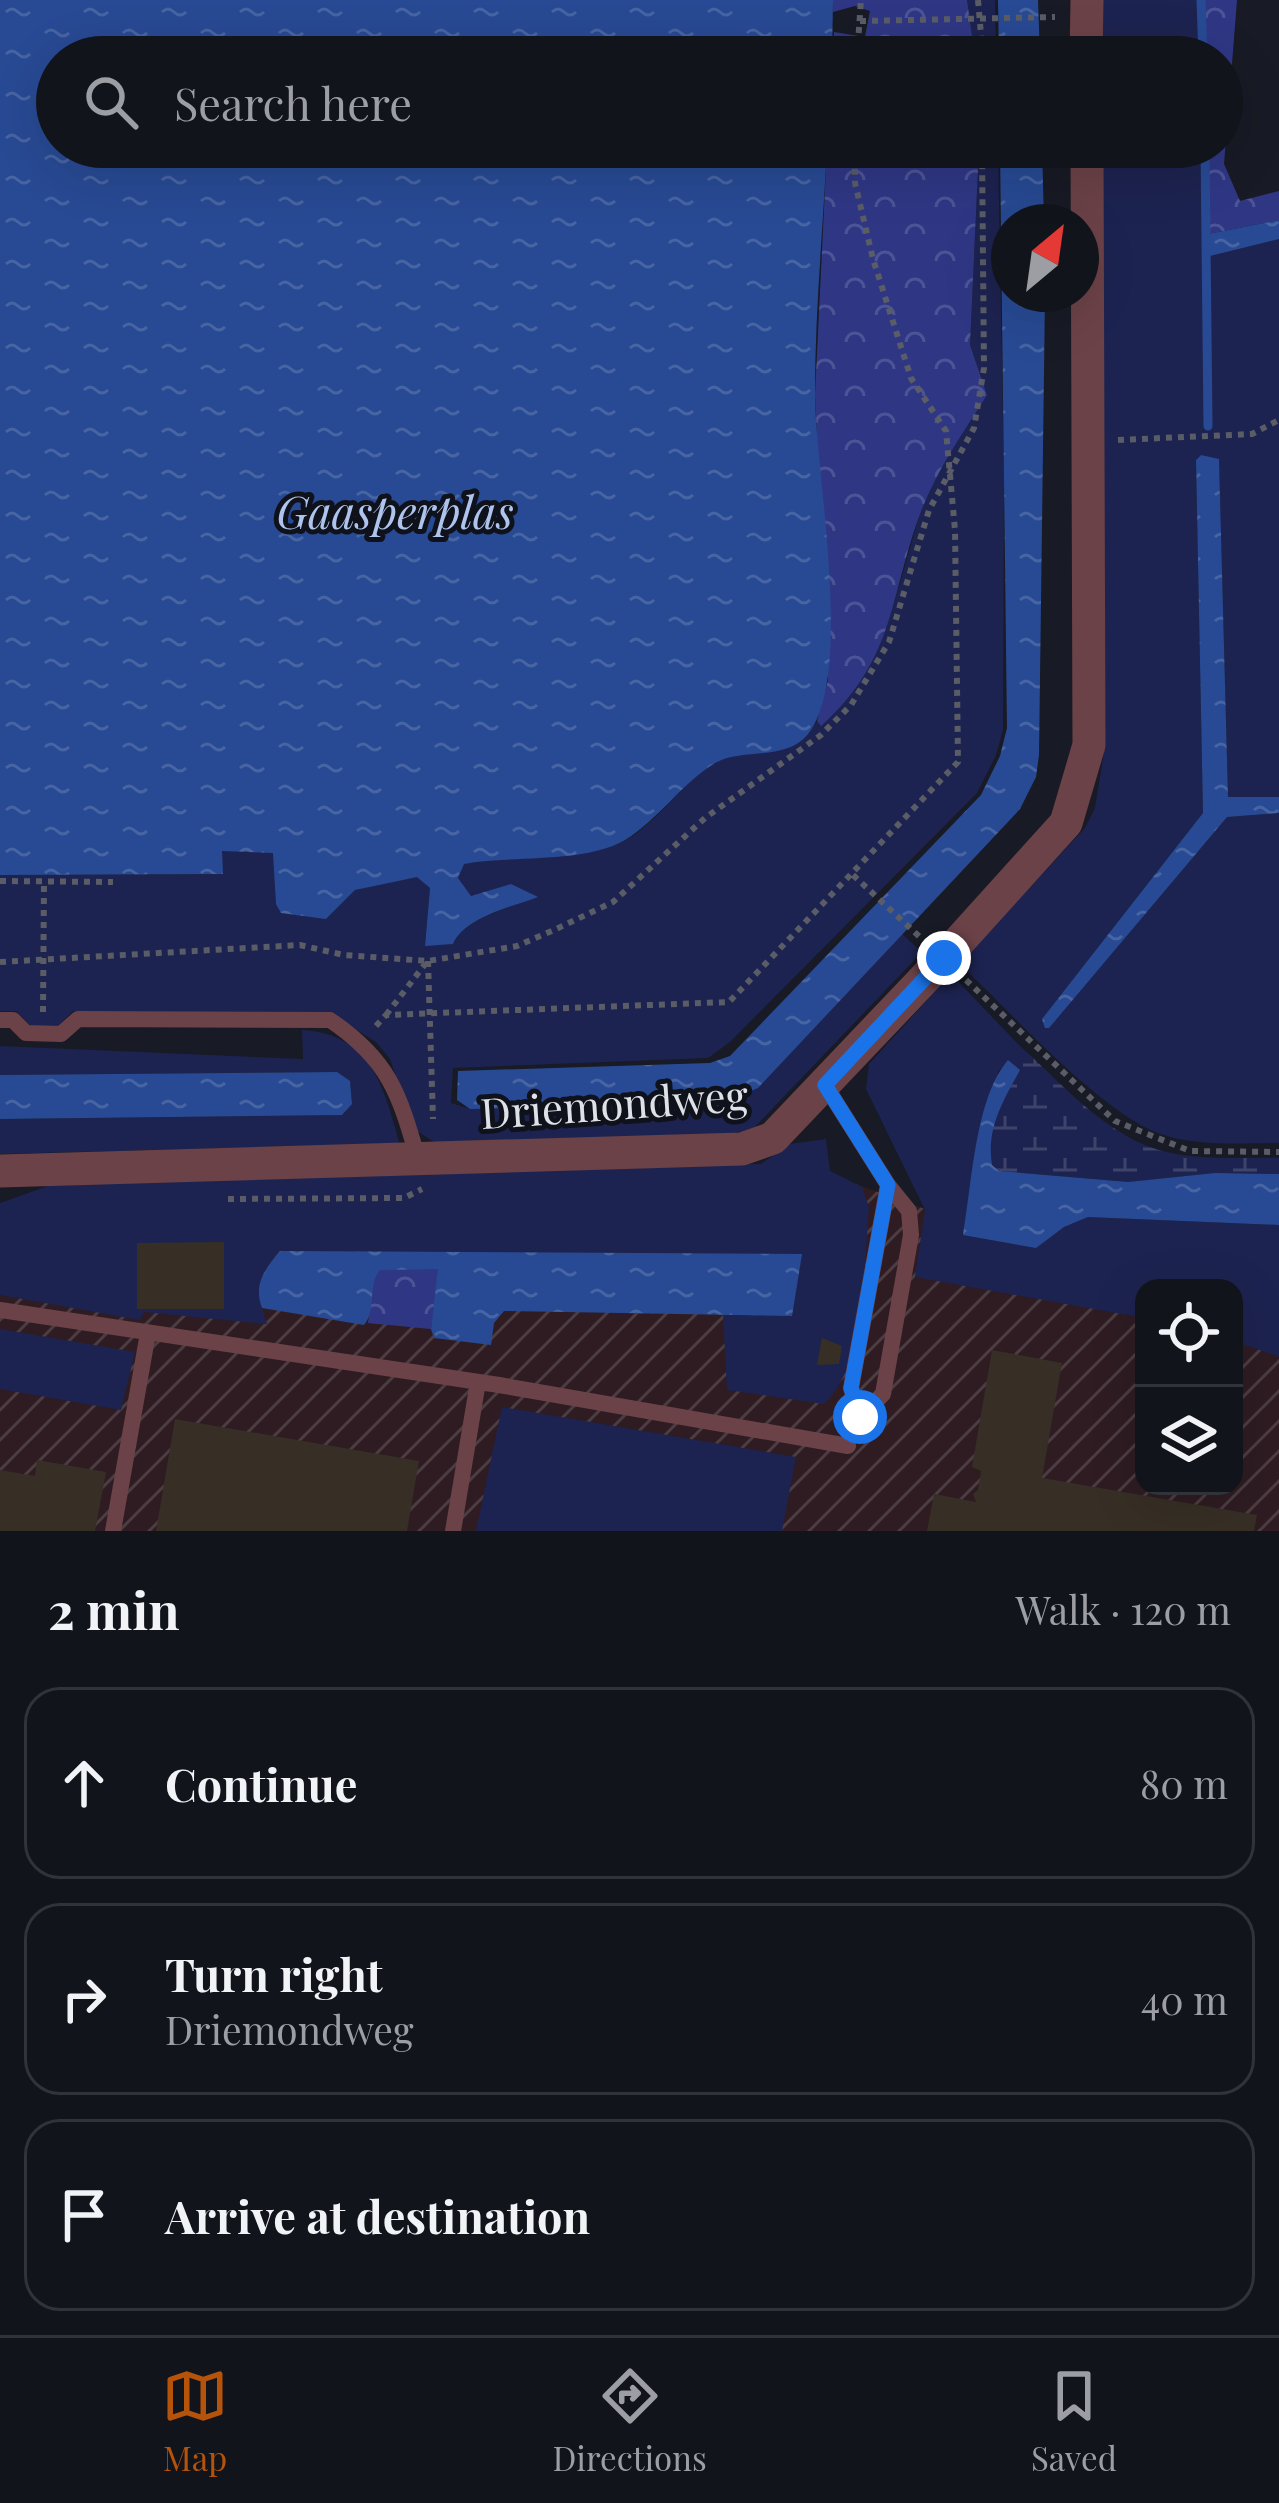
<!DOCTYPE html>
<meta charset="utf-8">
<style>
:root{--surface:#12141c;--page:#1b1d25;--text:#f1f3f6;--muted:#9c9ea3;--line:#31333b;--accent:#b45309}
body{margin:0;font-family:"Playfair Display",serif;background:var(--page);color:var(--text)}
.controls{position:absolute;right:36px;bottom:36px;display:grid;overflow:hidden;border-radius:24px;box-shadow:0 12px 48px #0002}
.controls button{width:108px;height:108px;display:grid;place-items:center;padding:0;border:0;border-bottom:3px solid var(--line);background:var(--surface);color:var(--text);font:60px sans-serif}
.compass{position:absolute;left:991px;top:204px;width:108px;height:108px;border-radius:50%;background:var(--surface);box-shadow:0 12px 48px #0002;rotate:29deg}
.stop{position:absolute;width:36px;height:36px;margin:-27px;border:9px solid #1a73e8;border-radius:50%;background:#fff}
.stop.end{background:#1a73e8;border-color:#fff;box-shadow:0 3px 12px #0008}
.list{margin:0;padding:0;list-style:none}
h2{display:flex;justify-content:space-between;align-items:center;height:156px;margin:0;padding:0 48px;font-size:51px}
h2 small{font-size:39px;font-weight:400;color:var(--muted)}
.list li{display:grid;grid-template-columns:78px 1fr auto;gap:36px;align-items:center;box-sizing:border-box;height:192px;margin:0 24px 24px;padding:0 24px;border:3px solid var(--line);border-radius:36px}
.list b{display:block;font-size:45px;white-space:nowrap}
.list p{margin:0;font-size:39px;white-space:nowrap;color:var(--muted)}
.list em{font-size:39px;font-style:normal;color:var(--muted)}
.icon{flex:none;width:66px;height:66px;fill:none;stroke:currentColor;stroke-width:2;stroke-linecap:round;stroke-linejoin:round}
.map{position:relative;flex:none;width:1279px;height:1531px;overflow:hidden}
.search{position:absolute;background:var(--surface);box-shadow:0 12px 48px #0002;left:36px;right:36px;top:36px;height:132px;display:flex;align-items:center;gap:30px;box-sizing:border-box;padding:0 42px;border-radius:66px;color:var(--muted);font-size:45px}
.sheet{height:804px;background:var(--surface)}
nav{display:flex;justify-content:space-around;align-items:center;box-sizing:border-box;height:168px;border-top:3px solid var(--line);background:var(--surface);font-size:33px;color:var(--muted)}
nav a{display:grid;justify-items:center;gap:6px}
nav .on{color:var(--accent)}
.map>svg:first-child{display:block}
.industrial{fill:url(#industrial-furrows);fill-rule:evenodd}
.green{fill:#1d2350}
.forest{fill:url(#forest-crowns)}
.wetland{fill:url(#wetland-marsh)}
.water{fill:url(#water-ripples)}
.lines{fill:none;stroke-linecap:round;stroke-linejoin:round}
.stream{stroke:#284a94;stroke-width:9}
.building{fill:#372f25}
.path{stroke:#5a5c66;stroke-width:6;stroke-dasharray:6 6;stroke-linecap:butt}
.lane{stroke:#6b4247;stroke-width:16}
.street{stroke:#6b4247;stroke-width:33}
.route{stroke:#1a73e8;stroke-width:15}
.labels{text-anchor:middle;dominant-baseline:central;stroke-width:10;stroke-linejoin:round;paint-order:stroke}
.street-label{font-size:42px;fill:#dfe1e9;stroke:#0f111b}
.water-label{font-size:45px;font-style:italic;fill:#aec4ed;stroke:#0f111b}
</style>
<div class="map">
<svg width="1279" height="1531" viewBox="0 0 1279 1531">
<defs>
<pattern id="industrial-furrows" width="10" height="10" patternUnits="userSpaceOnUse" patternTransform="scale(3)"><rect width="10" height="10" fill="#2e1c22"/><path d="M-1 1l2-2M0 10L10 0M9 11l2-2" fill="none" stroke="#4c3d42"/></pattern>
<pattern id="forest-crowns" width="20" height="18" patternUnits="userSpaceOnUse" patternTransform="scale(3)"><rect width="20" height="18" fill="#2f3785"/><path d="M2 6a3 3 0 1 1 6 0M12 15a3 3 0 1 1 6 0" fill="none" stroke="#4d5496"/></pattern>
<pattern id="wetland-marsh" width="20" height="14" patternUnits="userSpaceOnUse" patternTransform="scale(3)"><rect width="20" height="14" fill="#1d2350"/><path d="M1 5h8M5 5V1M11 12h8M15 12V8" fill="none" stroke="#3d4369"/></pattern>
<pattern id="water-ripples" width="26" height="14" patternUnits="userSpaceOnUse" patternTransform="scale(3)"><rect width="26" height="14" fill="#284a94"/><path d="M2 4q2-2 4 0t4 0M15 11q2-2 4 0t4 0" fill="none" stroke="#4764a3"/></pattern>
</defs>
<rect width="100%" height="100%" fill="#181a25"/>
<path class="industrial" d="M853 1183 994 1234 1279 1238V1531H0V1219ZM1144 1288H1234V1486H1144Z"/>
<path class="green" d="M967 0H995L996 57H975Z
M1099 0H1200V57H1100Z
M979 147H998L1004 476 1003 730 996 755 977 793 730 1042 708 1058 453 1068 451 1103 470 1109 728 1101 758 1088 902 934 922 952 751 1131 702 1137 443 1148 413 1128 390 1059 376 1042 330 1013 73 1011 57 1027 33 1028 16 1011H0V875L222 874 221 850 274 853 276 904 326 919 355 890 417 876 430 888 425 945 453 944C466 917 510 908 537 897L511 884 471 896 458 878 463 864C513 854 571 863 619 843 656 828 686 775 719 761 759 744 787 763 817 721L820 725C885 671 895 593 919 518 934 472 959 434 987 395L970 345Z
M1100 147H1202V230L1208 234 1202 258 1279 239V797L1228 798 1219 460 1201 455 1196 460 1203 813 1042 1019 1049 1027 1227 817 1279 813V1143C1240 1143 1195 1147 1158 1133 1099 1110 1013 1015 965 969V958L1085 828 1095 808 1104 752Z
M951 974 1020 1046 998 1072 1035 1248 1064 1227 1088 1217 1279 1225V1357L1234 1341V1288H1144V1318L915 1277 925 1210 866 1089 869 1064Z
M302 1030C373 1034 384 1089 401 1148L298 1146 0 1154V1119L342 1115 352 1103 350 1082 336 1072 0 1075V1046L303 1059Z
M826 1139 830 1171 862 1187 869 1207C864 1264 867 1364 824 1404L727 1390 723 1315 792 1316 280 1251C256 1279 255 1289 267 1324L144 1312 140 1320 0 1295V1203L65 1180 761 1164 790 1144Z
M0 1329 135 1352 121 1410 0 1389Z
M502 1407 796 1457 782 1531H476Z"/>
<path class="forest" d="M833 0H967L975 57H832L834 32 865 37 870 11 855 6 833 12Z
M1200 0H1237L1224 164 1240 201 1279 191V220L1208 234 1202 147H1222V57H1200Z
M827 147H979L970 345 987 395C963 433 939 466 922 509 889 594 897 658 821 726L817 721 828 680 815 395Z
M380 1269H439L431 1329 368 1323 374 1275Z"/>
<path class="wetland" d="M1020 1046C1059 1081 1098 1126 1147 1146 1187 1162 1237 1157 1279 1158V1174L1215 1173 1128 1182 1000 1171 992 1166C986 1129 1002 1102 1020 1070L1008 1060Z"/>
<path class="water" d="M0 0H833L832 57H57V147H827C823 229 815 311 815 393 815 471 855 676 808 734 785 762 743 747 715 763 682 783 659 819 625 840 584 864 511 855 464 864L458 878 471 896 511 884 538 897C512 907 465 917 453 944L425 946 430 888 417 877 355 890 326 919 281 913 276 904 273 853 222 851 223 874 0 875Z
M998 0H1038L1040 57H999Z
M1000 147H1042L1044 222H1009V294H1045L1039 755 1036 777 1020 809 758 1088 728 1101 685 1105 470 1109 457 1100 458 1071 710 1063 730 1056 981 795 1000 756 1007 728Z
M1279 220V239L1202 258 1208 234Z
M1201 455 1219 459 1228 797H1279V813L1227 817 1049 1028H1045L1042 1019 1203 813 1196 460Z
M1008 1060 1020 1070C1003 1101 986 1128 992 1165L999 1171 1128 1182 1215 1173 1279 1174V1225L1088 1217 1064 1227 1036 1248 963 1235C972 1185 975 1098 1008 1060Z
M337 1072 350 1081 352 1104 342 1115 0 1119V1075Z
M280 1251 802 1254 792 1316 504 1311 494 1323 491 1345 434 1338 431 1329 438 1269 380 1270C367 1285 377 1310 364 1325L262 1308C253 1284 265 1269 280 1251Z"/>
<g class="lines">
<path class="stream" d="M1201 0 1203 57
M1205 147 1208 426"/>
</g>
<path class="building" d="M224 1242V1309H137V1243Z
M822 1338 842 1346 839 1364 817 1365Z
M992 1350 1062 1363 1042 1478 1257 1515 1254 1531H927L934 1494 976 1502 973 1494 978 1490 981 1471 972 1467Z
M175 1419 419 1461 407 1531H156Z
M37 1460 106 1472 95 1531H0V1470L35 1476Z"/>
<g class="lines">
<path class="path" d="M978 0 983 57
M860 21 1055 17
M857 57 861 0
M1118 440 1252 434 1279 420
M853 875 922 939
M0 881 113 882
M428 961 433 1119
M0 962 300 945 344 955 428 961 517 946 554 930 613 902 705 818 821 735 851 705 889 642 929 510 974 428 984 368 982 147
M966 980 1115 1121 1190 1151 1279 1152
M43 1012 44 882
M386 1015 426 963
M376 1026 386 1015 729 1002 958 762 955 530 946 431 911 378 873 259 855 183V147
M228 1199 404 1198 422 1189"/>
<path class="lane" d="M0 1020H13L26 1033 61 1034 78 1019 330 1020C389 1060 399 1093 418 1159
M825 1085 888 1185 909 1211 911 1235 883 1394 860 1417 851 1388 888 1185
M0 1310 499 1385 848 1446
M113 1531 148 1333
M453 1531 478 1382"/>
<path class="street" d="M1086 57 1087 0
M0 1171 742 1149 773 1138 944 958 1066 823 1089 745 1087 147"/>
</g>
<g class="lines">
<path class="route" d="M860 1417 851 1388 888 1185 825 1085 944 958"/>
</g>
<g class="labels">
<g class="street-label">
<text transform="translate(614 1103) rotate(-4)">Driemondweg</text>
</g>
<g class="water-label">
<text x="395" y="510">Gaasperplas</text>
</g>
</g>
</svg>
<div class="controls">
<button><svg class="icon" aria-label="locate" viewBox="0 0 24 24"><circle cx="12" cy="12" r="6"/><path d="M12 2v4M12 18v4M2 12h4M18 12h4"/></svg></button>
<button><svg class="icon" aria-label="layers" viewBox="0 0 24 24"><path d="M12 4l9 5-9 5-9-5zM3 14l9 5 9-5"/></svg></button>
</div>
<svg class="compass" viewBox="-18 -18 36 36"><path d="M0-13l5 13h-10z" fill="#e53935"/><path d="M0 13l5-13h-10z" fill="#9c9ea3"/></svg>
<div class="stop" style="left:860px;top:1417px"></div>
<div class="stop end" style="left:944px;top:958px"></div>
<div class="search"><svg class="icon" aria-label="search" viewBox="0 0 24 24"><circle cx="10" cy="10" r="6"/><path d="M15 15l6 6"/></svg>Search here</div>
</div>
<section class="sheet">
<h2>2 min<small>Walk · 120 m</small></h2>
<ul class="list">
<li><svg class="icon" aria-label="ahead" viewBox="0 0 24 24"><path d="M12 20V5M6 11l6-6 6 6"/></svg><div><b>Continue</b></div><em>80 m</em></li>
<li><svg class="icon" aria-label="right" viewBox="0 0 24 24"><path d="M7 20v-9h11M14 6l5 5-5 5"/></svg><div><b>Turn right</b><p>Driemondweg</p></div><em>40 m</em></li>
<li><svg class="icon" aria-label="arrive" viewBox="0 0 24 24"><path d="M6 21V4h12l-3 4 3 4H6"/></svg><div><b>Arrive at destination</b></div></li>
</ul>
</section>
<nav>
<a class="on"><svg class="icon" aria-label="map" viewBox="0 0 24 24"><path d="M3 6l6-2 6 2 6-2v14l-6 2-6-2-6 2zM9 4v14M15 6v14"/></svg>Map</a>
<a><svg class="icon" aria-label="directions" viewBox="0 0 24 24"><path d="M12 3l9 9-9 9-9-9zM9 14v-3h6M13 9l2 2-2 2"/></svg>Directions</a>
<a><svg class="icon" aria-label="saved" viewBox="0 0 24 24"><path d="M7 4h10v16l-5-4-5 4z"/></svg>Saved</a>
</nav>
